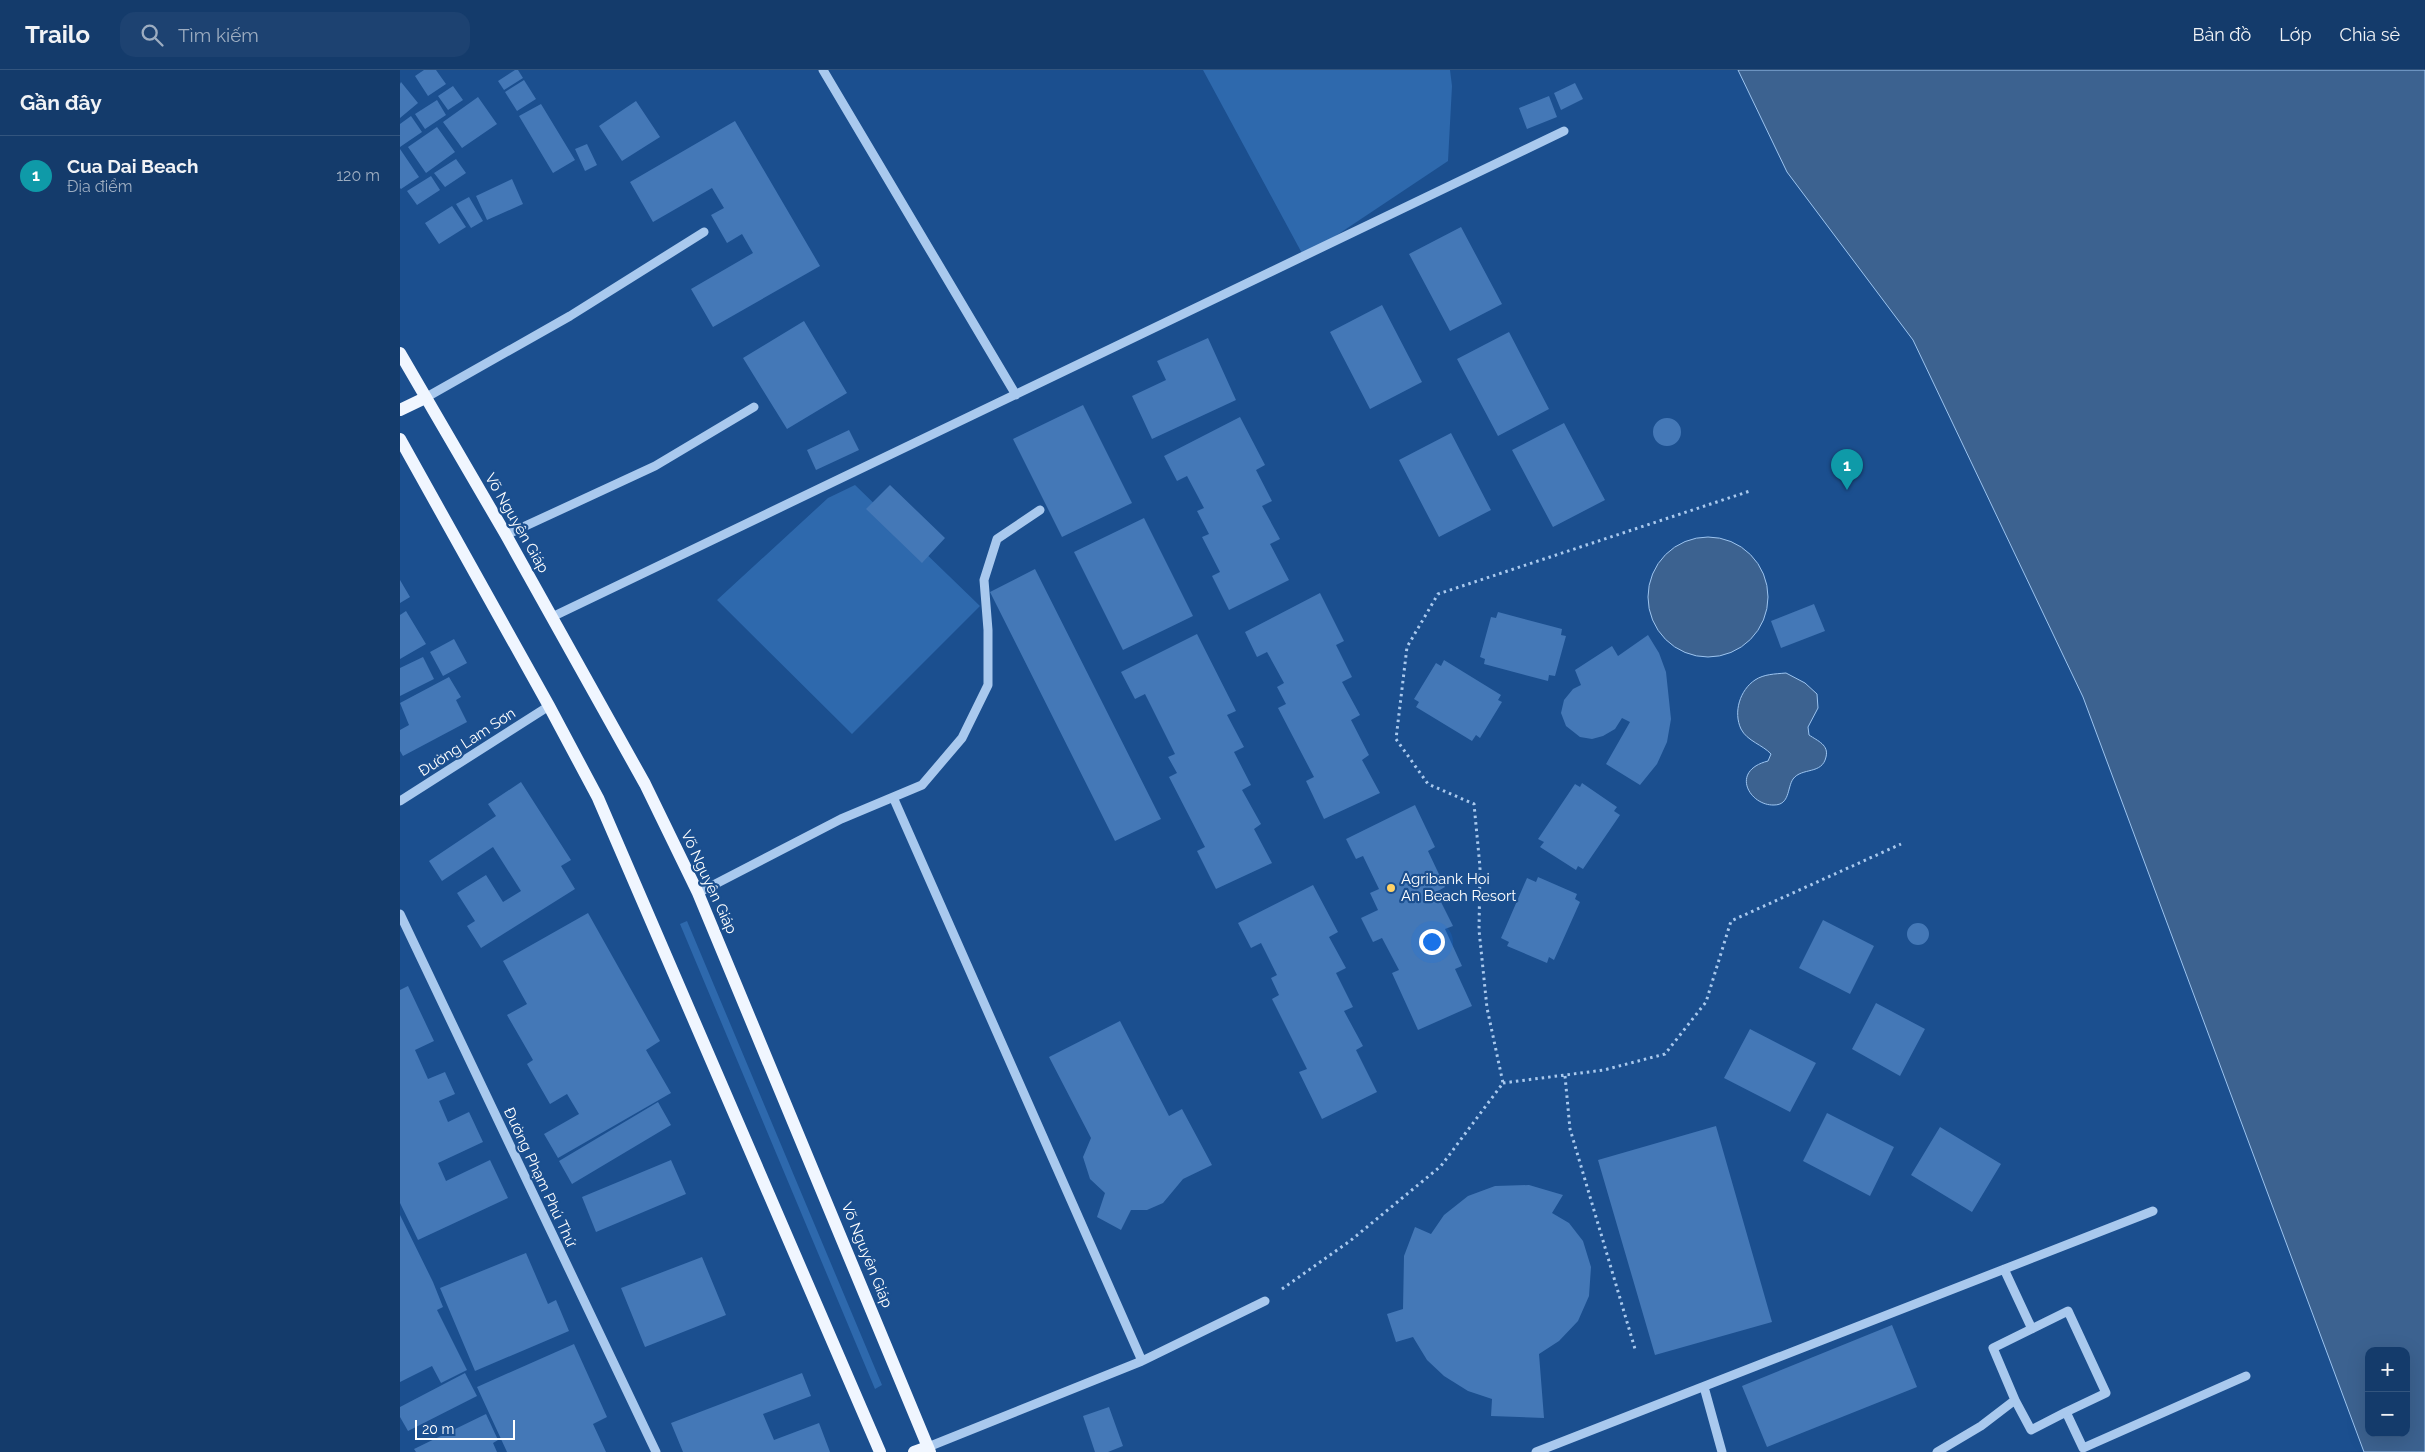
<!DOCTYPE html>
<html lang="vi">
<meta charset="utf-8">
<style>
:root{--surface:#143b6b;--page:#1d4271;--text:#f1f3f6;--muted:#9dadc1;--line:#33557e;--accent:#ffd166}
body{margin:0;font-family:Raleway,sans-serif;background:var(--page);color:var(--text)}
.controls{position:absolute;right:15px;bottom:15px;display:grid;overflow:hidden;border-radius:10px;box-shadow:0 5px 20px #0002}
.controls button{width:45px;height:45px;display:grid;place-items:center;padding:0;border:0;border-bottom:1px solid var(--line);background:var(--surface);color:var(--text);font:25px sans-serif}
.scale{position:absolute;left:15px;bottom:12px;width:100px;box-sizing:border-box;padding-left:5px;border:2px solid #fff;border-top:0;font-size:14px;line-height:18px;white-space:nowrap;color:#fff;-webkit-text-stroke:4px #1b4f8f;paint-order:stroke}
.you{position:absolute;left:1031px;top:871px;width:18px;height:18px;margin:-12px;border:4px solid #fff;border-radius:50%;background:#1a73e8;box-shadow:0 0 0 8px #1a73e833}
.badge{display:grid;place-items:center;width:32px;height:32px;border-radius:50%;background:var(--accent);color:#fff;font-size:16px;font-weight:700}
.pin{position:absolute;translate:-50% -41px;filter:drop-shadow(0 1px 2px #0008)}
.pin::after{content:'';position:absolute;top:26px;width:18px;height:15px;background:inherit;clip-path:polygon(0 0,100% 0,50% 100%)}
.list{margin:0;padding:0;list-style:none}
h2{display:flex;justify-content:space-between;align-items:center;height:65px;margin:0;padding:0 20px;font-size:21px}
h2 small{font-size:16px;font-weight:400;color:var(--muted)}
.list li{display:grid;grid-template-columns:32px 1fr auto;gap:15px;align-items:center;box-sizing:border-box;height:80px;padding:0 20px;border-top:1px solid var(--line)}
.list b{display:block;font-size:19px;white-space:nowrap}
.list p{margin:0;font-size:16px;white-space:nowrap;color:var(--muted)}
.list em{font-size:16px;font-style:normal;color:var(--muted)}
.icon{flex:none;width:28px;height:28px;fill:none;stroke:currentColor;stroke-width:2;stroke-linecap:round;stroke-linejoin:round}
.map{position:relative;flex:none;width:2025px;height:1382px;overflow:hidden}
header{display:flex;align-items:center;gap:30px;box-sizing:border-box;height:70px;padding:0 25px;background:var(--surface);border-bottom:1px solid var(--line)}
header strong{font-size:24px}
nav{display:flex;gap:28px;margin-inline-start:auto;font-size:18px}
.search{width:350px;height:45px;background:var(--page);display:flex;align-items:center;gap:12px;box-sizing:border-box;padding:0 18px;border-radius:15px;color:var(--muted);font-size:19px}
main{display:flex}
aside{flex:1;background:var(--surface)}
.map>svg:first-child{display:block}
.green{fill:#2e69ad}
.water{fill:#3c6290;stroke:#9cc4f0;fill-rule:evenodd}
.building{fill:#4478b7}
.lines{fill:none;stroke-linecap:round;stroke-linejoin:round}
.path{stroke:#a9c9ee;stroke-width:3;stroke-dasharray:2.5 4;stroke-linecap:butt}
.minor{stroke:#a9c9ee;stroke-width:9}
.major{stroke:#f0f6ff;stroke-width:12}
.poi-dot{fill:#ffd166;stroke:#1b4f8f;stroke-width:2}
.labels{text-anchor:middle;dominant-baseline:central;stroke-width:4.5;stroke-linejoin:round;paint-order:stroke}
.street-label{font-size:15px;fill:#fff;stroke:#1b4f8f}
.poi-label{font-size:15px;fill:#fff;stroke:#1b4f8f;text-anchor:start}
</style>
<header>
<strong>Trailo</strong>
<div class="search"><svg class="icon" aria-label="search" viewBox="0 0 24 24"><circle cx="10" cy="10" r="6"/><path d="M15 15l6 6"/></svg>Tìm kiếm</div>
<nav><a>Bản đồ</a><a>Lớp</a><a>Chia sẻ</a></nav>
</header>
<main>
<aside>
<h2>Gần đây<small></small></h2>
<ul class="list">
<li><span class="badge" style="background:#0f9aa8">1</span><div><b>Cua Dai Beach</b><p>Địa điểm</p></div><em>120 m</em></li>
</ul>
</aside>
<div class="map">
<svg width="2025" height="1382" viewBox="0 0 2025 1382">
<rect width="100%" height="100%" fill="#1b4f8f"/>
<path class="green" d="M803 0H1050L1052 16 1048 91 904 187Z
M455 415 580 536 452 664 317 530 428 428Z
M287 851 482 1315 475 1319 280 854Z"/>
<path class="water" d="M1338 0H2025V1382H1964L1683 627 1513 270 1387 102ZM1969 1281H2006V1363H1969Z
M1248 527a60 60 0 1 1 120 0a60 60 0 1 1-120 0Z
M1386 603 1405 613 1417 624 1418 638 1408 657 1409 665C1418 671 1429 675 1426 687 1422 705 1402 697 1393 709 1387 718 1390 735 1374 735 1350 736 1329 701 1368 691L1371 684C1363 675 1347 671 1341 659 1333 642 1340 620 1355 610 1364 604 1375 604 1386 603Z"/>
<path class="building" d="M24 0H36L46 14 28 26 15 6Z
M115 0H118L123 8 104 20 98 11Z
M124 10 136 29 117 41 105 22Z
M1 12 18 33 0 48V14Z
M1175 13 1183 29 1161 40 1154 23Z
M53 16 63 30 48 40 38 26Z
M1149 26 1157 47 1127 59 1119 38Z
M78 27 97 54 62 78 43 52Z
M37 30 46 45 25 59 15 44Z
M236 31 260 67 222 91 199 56Z
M141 34 175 90 153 103 119 46Z
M11 46 22 62 0 77V54Z
M335 51 420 196 313 257 291 219 353 183 342 164 327 173 311 145 324 138 312 118 253 152 230 112Z
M37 57 55 82 26 103 8 77Z
M187 74 197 95 185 101 175 79Z
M0 79 19 107 1 119 0 118Z
M56 89 66 103 45 117 34 103Z
M31 106 40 120 17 135 7 121Z
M112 109 123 134 87 150 76 126Z
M69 127 83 151 71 158 56 134Z
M52 136 66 157 39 174 25 153Z
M1061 157 1102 234 1050 261 1009 184Z
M982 235 1022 312 970 339 930 262Z
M404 251 447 323 387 359 343 288Z
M1109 262 1149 339 1098 366 1057 289Z
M808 268 836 330 752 369 732 326 766 310 757 291Z
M683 335 732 433 662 467 613 369Z
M840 347 865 395 856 400 872 431 862 436 880 469 870 474 889 510 829 540 812 506 820 502 802 467 809 464 797 441 804 438 787 406 777 411 764 386Z
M1253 362a14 14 0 1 1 28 0a14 14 0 1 1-28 0Z
M1164 353 1205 430 1153 457 1112 380Z
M449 360 459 380 416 400 407 380Z
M1051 363 1091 440 1039 467 999 390Z
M490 415 545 468 522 493 466 439Z
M744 448 793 546 723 580 674 482Z
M635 499 761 749 715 771 590 522Z
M0 510 10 527 0 533Z
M920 523 944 571 936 575 952 607 942 612 960 645 951 650 969 685 962 690 980 723 924 749 906 711 914 707 878 638 886 634 877 617 884 613 867 582 857 587 845 562Z
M1414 534 1425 561 1381 578 1371 551Z
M6 541 26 574 0 589V545Z
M1098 542 1162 559 1161 565 1166 566 1155 606 1149 605 1148 611 1084 594 1085 589 1080 587 1091 547 1096 548Z
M797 564 836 641 827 645 844 677 834 682 851 715 842 720 861 754 854 759 872 793 816 819 797 781 805 777 769 707 777 703 768 687 775 684 745 624 735 629 721 602Z
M1248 565 1259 583 1266 602 1271 649 1267 672 1257 694 1240 715 1206 694 1230 652 1222 648 1215 659 1203 666 1192 669 1180 667 1166 656 1161 643 1164 630 1173 619 1181 615 1175 600 1212 576 1218 586Z
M54 569 67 593 43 606 30 582Z
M23 587 34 609 0 626V598Z
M1044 590 1101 625 1098 630 1102 632 1080 668 1076 665 1072 671 1016 637 1019 632 1014 629 1036 593 1041 596Z
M49 607 61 627 56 630 67 652 3 686 0 681V660L9 655 0 633Z
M121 712 171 790 161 796 175 819 81 878 67 856 75 851 57 823 86 805 103 832 121 821 93 777 42 811 29 791 96 746 88 734Z
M1182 713 1217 737 1214 741 1220 745 1183 799 1178 796 1176 800 1140 777 1144 772 1138 769 1175 714 1180 717Z
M1015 735 1035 777 1028 781 1045 817 1036 822 1053 856 1045 859 1062 896 1055 899 1072 936 1018 960 992 903 999 900 982 868 973 872 961 848 978 840 970 823 979 819 963 786 956 789 946 769Z
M1138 807 1177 824 1175 829 1180 832 1154 890 1149 887 1147 893 1107 876 1109 872 1101 868 1127 808 1136 812Z
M913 815 938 862 929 867 946 898 936 903 953 937 944 941 963 976 956 980 977 1022 922 1049 899 1002 907 999 872 929 879 925 871 908 877 905 861 873 851 878 838 853Z
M188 843 260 971 246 980 271 1023 158 1088 144 1064 179 1044 167 1024 150 1034 127 994 133 990 107 945 127 934 103 891Z
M1423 850 1474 876 1450 924 1399 898Z
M1507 864a11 11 0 1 1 22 0a11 11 0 1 1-22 0Z
M8 916 34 971 15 980 28 1009 45 1002 55 1024 39 1031 48 1052 69 1042 83 1072 38 1093 46 1111 90 1090 108 1128 18 1170 0 1133V920Z
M1476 933 1525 959 1500 1006 1452 979Z
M720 951 769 1046 782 1039 812 1095 783 1109 763 1133 747 1140H731L721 1160 697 1147 705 1123 690 1109 683 1087 691 1068 649 987Z
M1350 959 1416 993 1390 1042 1324 1008Z
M258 1032 271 1055 172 1114 159 1091Z
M1427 1043 1494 1077 1470 1126 1403 1091Z
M1316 1056 1372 1252 1255 1285 1198 1090Z
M1540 1057 1601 1094 1572 1142 1511 1105Z
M271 1090 286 1124 196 1162 182 1127Z
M1129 1115 1163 1125 1152 1143 1169 1153 1183 1171 1191 1197 1189 1226 1178 1251 1159 1271 1139 1284 1144 1348 1091 1346 1092 1329 1068 1321 1044 1306 1027 1290 1013 1267 996 1272 987 1244 1003 1239 1004 1186 1015 1157 1031 1164 1044 1145 1068 1126 1095 1116Z
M0 1145 33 1212 43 1237 37 1240 67 1300 41 1313 32 1296 0 1312Z
M126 1183 148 1234 156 1230 169 1261 75 1301 40 1218Z
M302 1187 326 1245 245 1277 221 1218Z
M1492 1255 1517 1317 1367 1377 1342 1316Z
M174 1274 207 1347 193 1354 206 1382H107L77 1317Z
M65 1303 77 1326 8 1361 0 1347V1337Z
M402 1303 411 1326 363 1344 374 1370 419 1353 430 1382H283L271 1353Z
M709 1337 723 1376 708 1382H695L683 1346Z
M86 1344 98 1370 93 1373 97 1382H16L14 1379Z"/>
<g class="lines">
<path class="path" d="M1165 1006 1170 1059 1235 1279
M1103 1013 1204 1000 1265 984 1306 932 1331 851 1501 774
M882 1219 950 1171 1041 1096 1103 1013 1087 938 1079 860 1080 797 1074 734 1028 714 996 669 1007 577 1038 524 1350 421"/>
<path class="minor" d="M423 0 616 325
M25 328 170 246 304 162
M106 465 255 396 354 337
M152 547 1164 61
M493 727 742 1291 528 1377
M0 731 149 636
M298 823 441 749 522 715 562 668 588 615V560L584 510 597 469 640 440
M0 844 256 1382
M1604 1199 1632 1259
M742 1291 865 1231
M1304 1317 1322 1382
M1615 1330 1593 1278 1668 1241 1706 1323 1666 1342
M1136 1382 1753 1141
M1537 1382 1581 1356 1615 1330 1631 1360 1666 1342 1683 1378 1846 1306"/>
<path class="major" d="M0 283 106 465 245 714 298 823 530 1382
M0 340 25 328
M0 369 149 636 198 728 480 1382
M514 1382 528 1377"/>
</g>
<circle class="poi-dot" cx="991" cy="818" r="5"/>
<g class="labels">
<g class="street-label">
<text transform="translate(117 453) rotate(60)">Võ Nguyên Giáp</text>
<text transform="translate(67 672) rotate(-33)">Đường Lam Sơn</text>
<text transform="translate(309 812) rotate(65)">Võ Nguyên Giáp</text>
<text transform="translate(140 1107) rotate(65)">Đường Phạm Phú Thứ</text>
<text transform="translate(467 1185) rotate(68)">Võ Nguyên Giáp</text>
</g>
<g class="poi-label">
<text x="1001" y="809">Agribank Hoi<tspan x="1001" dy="17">An Beach Resort</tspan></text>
</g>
</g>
</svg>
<div class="controls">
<button>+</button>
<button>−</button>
</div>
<div class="scale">20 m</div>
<div class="you"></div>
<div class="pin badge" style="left:1447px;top:420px;background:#0f9aa8">1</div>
</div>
</main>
